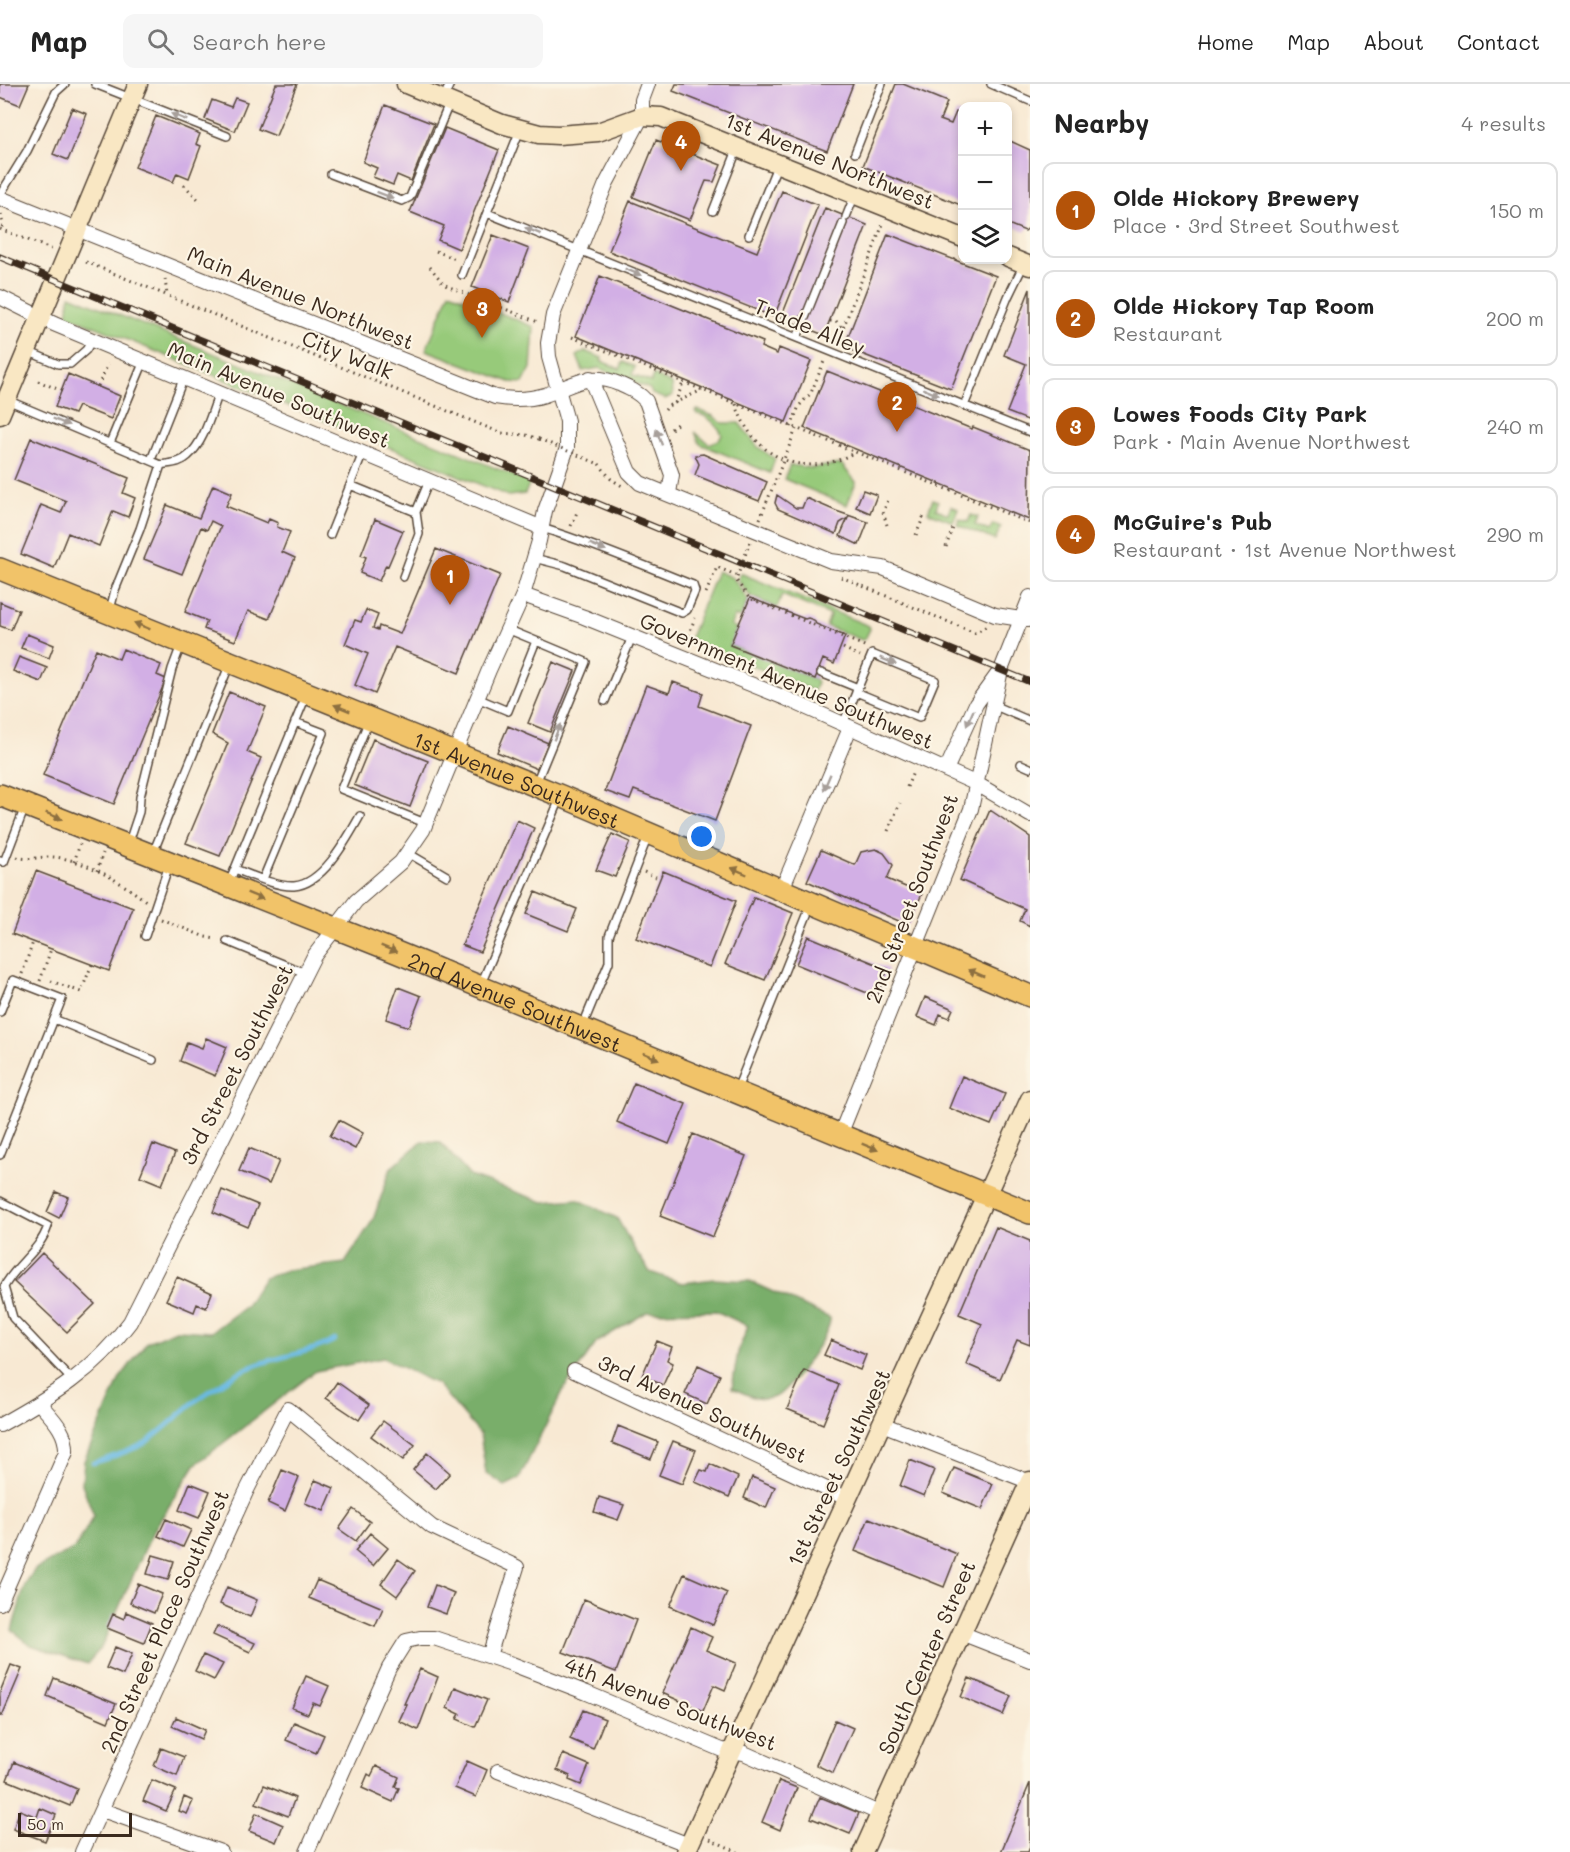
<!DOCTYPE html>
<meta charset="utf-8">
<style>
:root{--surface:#fff;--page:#f6f6f6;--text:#222;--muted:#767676;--line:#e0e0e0;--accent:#b45309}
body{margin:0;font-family:Mali,sans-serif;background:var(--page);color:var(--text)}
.controls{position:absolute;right:18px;top:18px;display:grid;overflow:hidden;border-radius:12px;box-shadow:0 3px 9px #0003}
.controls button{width:54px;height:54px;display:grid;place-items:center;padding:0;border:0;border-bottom:2px solid var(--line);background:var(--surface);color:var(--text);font:30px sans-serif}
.scale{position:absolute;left:18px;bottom:15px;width:114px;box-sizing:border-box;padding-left:6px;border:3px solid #3b2a1e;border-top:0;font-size:16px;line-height:21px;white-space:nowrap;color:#3b2a1e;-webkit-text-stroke:4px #fcf5e5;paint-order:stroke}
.you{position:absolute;left:702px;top:753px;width:21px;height:21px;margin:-15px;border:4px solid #fff;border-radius:50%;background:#1a73e8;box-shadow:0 0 0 9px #1a73e833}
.badge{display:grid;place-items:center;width:39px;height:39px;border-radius:50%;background:var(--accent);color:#fff;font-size:20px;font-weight:700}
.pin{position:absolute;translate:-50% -50px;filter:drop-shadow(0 2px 3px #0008)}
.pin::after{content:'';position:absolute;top:32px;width:21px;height:18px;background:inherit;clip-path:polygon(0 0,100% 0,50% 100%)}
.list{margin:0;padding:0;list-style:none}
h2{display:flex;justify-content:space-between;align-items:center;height:78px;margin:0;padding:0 24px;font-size:26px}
h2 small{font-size:20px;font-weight:400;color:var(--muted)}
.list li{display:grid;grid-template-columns:39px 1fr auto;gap:18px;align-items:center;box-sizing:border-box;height:96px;margin:0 12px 12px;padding:0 12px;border:2px solid var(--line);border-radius:12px}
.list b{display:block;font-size:22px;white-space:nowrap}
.list p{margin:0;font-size:20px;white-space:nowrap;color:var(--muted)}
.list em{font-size:20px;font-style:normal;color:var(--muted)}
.icon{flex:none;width:33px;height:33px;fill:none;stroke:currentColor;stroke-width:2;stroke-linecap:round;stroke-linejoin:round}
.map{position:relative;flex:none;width:1030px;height:1768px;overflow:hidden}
header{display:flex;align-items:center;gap:36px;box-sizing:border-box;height:84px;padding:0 30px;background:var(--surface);border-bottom:2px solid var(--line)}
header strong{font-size:28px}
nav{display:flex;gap:33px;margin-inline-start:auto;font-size:21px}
.search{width:420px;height:54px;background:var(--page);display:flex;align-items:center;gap:15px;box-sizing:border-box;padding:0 21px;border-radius:12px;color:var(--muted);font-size:22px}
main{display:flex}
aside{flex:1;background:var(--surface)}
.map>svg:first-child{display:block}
.green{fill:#97ca7a;stroke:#697a4c;stroke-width:1.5}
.forest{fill:#79ae6a;stroke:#5a6c44;stroke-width:1.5}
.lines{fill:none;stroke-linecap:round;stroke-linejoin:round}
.stream{stroke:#69bae4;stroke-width:4.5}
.building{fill:#d2afe5}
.lane-casing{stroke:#574739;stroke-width:10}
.street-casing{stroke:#574739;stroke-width:16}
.secondary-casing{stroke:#574739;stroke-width:21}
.primary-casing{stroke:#574739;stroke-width:24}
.path{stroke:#574739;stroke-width:3;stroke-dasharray:1.5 4.5;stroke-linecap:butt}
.lane{stroke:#fff;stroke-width:7}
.street{stroke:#fff;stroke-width:14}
.secondary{stroke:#f9e7c3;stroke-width:18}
.primary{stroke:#f1c369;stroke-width:21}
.rail-casing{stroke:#3b2a1e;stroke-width:7}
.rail{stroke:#fcf5e5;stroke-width:4.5;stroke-dasharray:14;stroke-linecap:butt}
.path-bridge{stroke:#574739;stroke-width:3;stroke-dasharray:1.5 4.5;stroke-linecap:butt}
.oneway{fill:#a79f9a}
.oneway2{fill:#8d6f40}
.labels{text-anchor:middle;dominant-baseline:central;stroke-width:4.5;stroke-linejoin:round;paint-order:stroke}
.street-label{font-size:21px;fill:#3b2a1e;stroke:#fcf5e5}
</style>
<header>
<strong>Map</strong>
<div class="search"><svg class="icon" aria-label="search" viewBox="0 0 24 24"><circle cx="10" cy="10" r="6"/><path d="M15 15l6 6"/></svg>Search here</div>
<nav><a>Home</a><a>Map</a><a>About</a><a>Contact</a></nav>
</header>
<main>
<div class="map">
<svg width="1030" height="1768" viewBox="0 0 1030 1768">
<rect width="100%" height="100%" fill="#fcf5e5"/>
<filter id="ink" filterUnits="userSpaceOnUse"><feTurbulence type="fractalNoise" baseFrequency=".0167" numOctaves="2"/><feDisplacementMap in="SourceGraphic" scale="12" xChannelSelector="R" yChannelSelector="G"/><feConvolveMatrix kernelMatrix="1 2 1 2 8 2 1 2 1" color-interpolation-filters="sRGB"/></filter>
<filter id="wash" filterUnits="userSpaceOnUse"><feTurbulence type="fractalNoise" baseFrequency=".008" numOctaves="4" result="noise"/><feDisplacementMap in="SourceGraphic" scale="24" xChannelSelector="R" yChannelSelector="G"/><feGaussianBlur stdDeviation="1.35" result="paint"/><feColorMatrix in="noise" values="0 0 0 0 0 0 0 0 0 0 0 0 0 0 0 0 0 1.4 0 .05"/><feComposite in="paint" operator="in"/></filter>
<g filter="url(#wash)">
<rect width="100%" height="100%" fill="#f8e9d3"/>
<path class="green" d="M450 208 534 243 531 284 523 299 510 298 426 266Z
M70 211 530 398 525 410 508 412 67 231Z
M585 267 602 274 601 277 620 285 623 278 635 283 632 291 651 298 654 291 672 300 673 311 665 315 652 310 650 305 599 284 583 287 577 272Z
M698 326 713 332 722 339H739L758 363 775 375 770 389 700 360 695 348 709 360 719 356 722 351C719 342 706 330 697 330L695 327Z
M841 380 856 398 847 421 784 395 790 381 812 384Z
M933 415 938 417 936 425 948 430 951 422 958 425 953 438 928 428Z
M971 431 978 433 975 441 989 447 993 440 1001 443 995 456 957 441 959 435 968 438Z
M717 487 733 494 748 516 740 534 734 532 731 542 737 544 730 561 815 595 817 598 814 607 689 556Z
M740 489 869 542 870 545 865 555 862 556 826 542 830 531 782 511 777 524 750 512 738 496Z"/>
<path class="forest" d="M422 1057 440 1058 470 1092 544 1118 577 1115 617 1134 635 1166 650 1188 682 1199 714 1195 749 1197 830 1234C832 1248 790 1305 777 1312 761 1320 747 1310 732 1304L738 1268 748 1242 716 1227 647 1228 597 1258 564 1305 519 1395 505 1402 486 1389 480 1350 437 1300 383 1274 316 1287 195 1381 152 1449 101 1564 87 1580 31 1561 12 1546 25 1501 35 1485 75 1464 94 1432 82 1400 84 1377 120 1294 147 1258 176 1246 211 1248 246 1222 264 1194 287 1186 345 1179 373 1136 391 1084Z"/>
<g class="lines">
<path class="stream" d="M93 1379C111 1373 129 1368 145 1359 163 1347 177 1332 194 1318 208 1308 225 1297 240 1288 270 1272 305 1272 335 1256"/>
</g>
<g id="blocks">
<path class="building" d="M0 0H29L20 21 0 13Z
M276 0H297L276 52 258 45Z
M676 0H853L827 67 673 7Z
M896 0H903L947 18 940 36 951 40 956 28 963 31V122L863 82Z
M235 14 247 18 235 47 205 35 212 16 231 23Z
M385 21 434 40 411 97 397 91 393 101 373 93 377 84 363 78Z
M72 24 87 30 68 76 53 70Z
M156 32 200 50 196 60 201 62 189 94 177 89 173 98 135 83Z
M445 44 499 66 459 165 438 156 444 142 410 128Z
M656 56 721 81 714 98 706 97 690 136 633 113Z
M1008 56 1030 66V143L1025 147 1008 140Z
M782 107 818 121 774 233 609 167 630 117 757 168Z
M825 124 867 141 824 251 781 234Z
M888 150 996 192 951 305 844 263Z
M493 151 529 165 509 218 472 203Z
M600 192 763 258 761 263 777 270 779 264 811 277 786 338 576 252Z
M1030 205V337L1007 328 1026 280 1004 271Z
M827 287 972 345 973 343 1030 366 1029 436 804 344Z
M68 290 120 312 111 335 78 322 74 330 55 323Z
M31 354 129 394 123 409 135 414 128 433 113 427 99 462 68 449 54 484 21 470 41 421 61 429 66 417 14 396Z
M703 370 767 398 759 417 695 391 699 380 695 371Z
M213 401 232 409 226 422 267 439 269 435 278 439 277 443 290 448 282 468 295 474 269 535 248 527 235 557 204 545 207 537 185 528 221 442 211 437 207 446 201 443 182 490 144 475 167 421 199 434Z
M863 406 877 411 870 429 856 423Z
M777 411 796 424H802L806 414 836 427 868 438 859 461 840 452 848 434 840 439 836 450 778 425 775 419Z
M375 435 403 447 388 482 386 481 379 497 360 489 366 473 361 471Z
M436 465 500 491 459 589 395 563 375 610 355 601 368 570 345 560 355 536 361 538 366 526 378 531 373 544 378 546 379 542 400 550Z
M750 514 805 535 808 534 814 536 816 540 845 552 834 580 823 575 815 595 730 561Z
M0 518 19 526 11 546 0 542Z
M27 550 54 561 49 574 21 564Z
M96 565 119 575 123 565 161 581 157 591 166 595 114 720 43 691Z
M19 573 47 584 41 598 13 587Z
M553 578 575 587 550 648 528 639Z
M673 598 703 609 699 622 751 642 715 737 634 706 630 716 605 707 646 601 669 609Z
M229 608 266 623 247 668 261 674 220 772 186 759 228 659 212 650Z
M508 642 548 659 537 685 497 668Z
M373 655 428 677 410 723 354 701Z
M990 726 1030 753V842L1020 837 1025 825 960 796Z
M517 736 534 744 480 868 462 861Z
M612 750 630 758 615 793 596 786Z
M876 765 884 769 893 781 887 795 922 810 908 841 807 797 821 766 855 781 861 768Z
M36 787 133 824 109 887 12 850Z
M663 787 736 817 710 883 636 854Z
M535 808 577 825 568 847 526 830Z
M754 813 793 829 765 896 725 880Z
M808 852 888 885 877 913 796 880Z
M398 903 421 912 409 943 386 935Z
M925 913 953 925 949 934 940 930 936 941 917 933Z
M206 954 227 963 215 992 180 977 187 958 202 964Z
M962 992 1005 1010 991 1041 949 1024Z
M634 999 686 1020 669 1060 617 1038Z
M339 1036 363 1049 355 1065 330 1052Z
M693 1050 746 1072 713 1153 660 1132Z
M153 1060 175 1069 162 1101 140 1092Z
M249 1064 279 1077 269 1100 239 1087Z
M222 1106 258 1121 248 1143 213 1128Z
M56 1108 68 1113 59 1134 47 1128Z
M996 1143 1030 1157V1261L1017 1256 1000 1295 966 1280 982 1240 959 1230Z
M42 1169 95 1220 67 1248 14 1198Z
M177 1193 212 1209 206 1224 197 1220 194 1228 166 1216Z
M831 1256 866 1271 860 1286 824 1271Z
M657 1257 672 1263 667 1276 673 1279 663 1301 642 1292Z
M698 1281 720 1291 707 1320 685 1310Z
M804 1286 839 1301 823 1340 787 1325Z
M337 1298 369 1321 359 1336 326 1314Z
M383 1337 415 1361 403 1376 371 1352Z
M618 1342 658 1358 651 1375 612 1359Z
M673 1357 696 1366 682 1400 659 1391Z
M427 1369 450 1389 436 1405 413 1386Z
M910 1376 934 1386 924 1412 900 1402Z
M710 1380 738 1393 729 1413 695 1398 701 1386 707 1388Z
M954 1384 993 1400 982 1425 943 1409Z
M282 1386 299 1393 285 1427 268 1419Z
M752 1393 775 1403 766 1424 744 1414Z
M315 1396 334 1404 324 1427 305 1419Z
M190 1399 210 1407 199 1434 179 1426Z
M599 1413 624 1421 618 1436 594 1428Z
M353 1425 370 1438 356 1457 339 1445Z
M869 1434 957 1470 944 1503 855 1467Z
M166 1435 191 1446 183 1463 158 1452Z
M370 1449 388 1464 373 1482 355 1467Z
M153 1471 174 1477 168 1496 147 1490Z
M398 1475 415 1487 397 1512 381 1500Z
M684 1490 727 1509 713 1541 670 1522Z
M317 1496 383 1524 375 1542 309 1514Z
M138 1500 162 1510 154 1529 130 1519Z
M435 1501 454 1509 446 1530 427 1523Z
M227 1503 257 1516 250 1533 220 1520Z
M584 1515 636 1536 616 1588 563 1568Z
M126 1528 152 1539 144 1559 107 1544 113 1530 124 1535Z
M217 1542 255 1559 250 1568 213 1551Z
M691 1543 712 1553 706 1566 736 1579 725 1606 714 1601 703 1627 662 1609Z
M115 1563 132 1570 123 1591 106 1584Z
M203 1571 223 1580 214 1596 195 1587Z
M11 1581 22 1585 2 1632 0 1631V1608Z
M420 1585 438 1593 418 1646 399 1637 407 1620H404Z
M306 1592 329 1602 320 1622 313 1619 308 1630 292 1624Z
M54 1594 116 1620 108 1638 47 1612Z
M969 1594 1011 1612 1003 1631 961 1613Z
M455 1603 487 1616 475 1643 457 1635 460 1630 447 1624Z
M583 1626 605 1635 593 1665 570 1655Z
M176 1633 205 1646 201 1655 172 1642Z
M835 1636 853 1644 833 1689 816 1681Z
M294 1638 324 1651 316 1669 286 1656Z
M161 1664 184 1673 177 1692 154 1682Z
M563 1670 589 1681 581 1701 569 1696 570 1692 557 1686Z
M467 1677 487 1686 476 1713 455 1704Z
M14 1678 77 1705 70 1722 7 1696Z
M376 1682 399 1693 395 1703 399 1704 393 1718 362 1704 368 1690 371 1692Z
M152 1696 176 1706 166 1727 143 1717Z
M779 1697 797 1704 780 1746 762 1738Z
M1030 1699V1763L1028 1768H1001Z
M264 1701 295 1714 288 1732 256 1719Z
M184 1713 193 1717 187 1730 179 1727Z
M820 1713 859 1729 850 1750 811 1734Z
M40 1724 56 1731 45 1757 13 1745 20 1726 37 1733Z
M256 1729 283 1741 276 1758 249 1747Z"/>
</g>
</g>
<g filter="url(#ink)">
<use href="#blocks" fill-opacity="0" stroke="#574739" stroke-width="1.5"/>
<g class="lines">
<defs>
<path id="lane" d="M95 0 227 52
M991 0 1030 17
M443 15 450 0
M855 69 882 0
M331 90 402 117 410 113 449 20
M0 111 27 67 56 8 65 0
M713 127 737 66
M487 129 1030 348
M846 133 854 113
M749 151 777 82
M462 191 520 46
M797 254 843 139
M27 267 58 280H70L86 266 92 256
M7 316 161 381 140 445 115 506 110 526
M964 322 1008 213 1023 182
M110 359 144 277
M151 376 184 293
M161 381C171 379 181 379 188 372 205 357 211 329 219 309
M350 401 416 428
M330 451 363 369
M534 474 565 482 682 529 687 526 695 507 693 501C643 481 594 460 542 444
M403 493 419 450 416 428 429 397
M821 589 858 604
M477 614 508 627 536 557 507 545
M605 617 632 553
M993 621 1030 637
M369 636 341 705 425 739
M843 640 872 570 935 596 919 634 856 608
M1021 680 1030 684
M536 699 586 578 536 557
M129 758 139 728 140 713 172 585 181 561
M153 769 229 582
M408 769 447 792
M0 776 4 778 25 723
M235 785C251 791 277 803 294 802 323 800 347 755 360 732
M263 795 324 649 295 638
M229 799 306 612
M145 852 169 781
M227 857 305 889
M481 900 560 715
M0 928 13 896 62 915 0 1071
M54 935 153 976
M583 941 609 878V852L648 752
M737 1005 811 821
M0 1117 48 1142C40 1167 16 1180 4 1203L13 1234 72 1296"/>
<path id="street" d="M0 114 495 313C512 316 528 316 545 311 574 301 588 287 619 300 630 305 638 308 646 317L672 391 669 409
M0 213 54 240 542 444
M590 294 629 388 640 399 831 477 883 484 995 531 1028 536
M523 511 584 533 785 614 977 700 1030 731
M946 686 976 620 997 591
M782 805 850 644
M840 1051 971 725 1001 586 1030 513
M574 1287 848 1415
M882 1340 1030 1398
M0 1341C52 1312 94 1287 130 1238L314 872 356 817 401 778 423 746 489 586 523 511 539 457 545 427 567 364V337L549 273 548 259 553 231 606 100 642 32V16L648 0
M0 1519 66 1368C67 1347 52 1334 39 1319
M961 1549 1030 1576
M498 1687 689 1761
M102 1726 221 1768
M82 1768 246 1408 288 1325 432 1443 517 1483 489 1572
M307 1768 389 1584 406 1557 420 1554H434L512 1580 587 1609 722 1666 744 1669 881 1730"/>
<path id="secondary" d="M406 0 502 40 539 50 558 51 598 48 642 32 661 33 963 154
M1008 173 1030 182
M0 331 138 0
M686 1768 1030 1015
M863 1768 1030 1397"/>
<g id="primary">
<path id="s1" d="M0 485 561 712 1030 912"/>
<path id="s2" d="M0 711 391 866 1030 1129"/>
</g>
</defs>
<use href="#lane" class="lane-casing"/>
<use href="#street" class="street-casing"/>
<use href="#secondary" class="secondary-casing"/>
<use href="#primary" class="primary-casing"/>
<path class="path" d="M184 101 201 118
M1 130 3 141 1 145
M0 145 51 165
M436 167 458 176
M955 176 957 172
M86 178 501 349 526 351 539 355
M430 183 443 199 447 202 538 238
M165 195 167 211
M830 237H836L842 244
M572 253 1030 439
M837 260 883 140
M38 297 62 307
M98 302 108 280
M675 319 683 299
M736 320C752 373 805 398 855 368
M665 326 668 322 702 306
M791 343 799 322 811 309 825 275
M671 345 678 339
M599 380 611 395 622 402
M760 435 796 345
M887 441 883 428 889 414
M571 442 578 426
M916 451 925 429
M750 458 736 496 749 514 867 563
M946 463 954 441
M841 493 975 549 987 542
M706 509 717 483 736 491
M686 557 695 534
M843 564 860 572
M907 703 913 688
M888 747 900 719
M711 752 712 749
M879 767 881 763
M17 773C28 777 42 772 54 773 86 776 121 798 146 817
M74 778 80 760
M97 787 103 769
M644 788 656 793
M161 835 205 853 216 855
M22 890 33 858
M40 897 51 865
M51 897 81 908 92 880
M710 1755 738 1768"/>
<use href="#lane" class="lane"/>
<use href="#street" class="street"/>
<use href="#secondary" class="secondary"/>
<use href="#primary" class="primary"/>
<defs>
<path id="rail" d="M0 173 1030 598"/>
</defs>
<use href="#rail" class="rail-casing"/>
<use href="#rail" class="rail"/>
<path class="path-bridge" d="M539 355 599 380"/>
</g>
<defs><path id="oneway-solid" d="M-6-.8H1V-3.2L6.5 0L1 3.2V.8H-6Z" transform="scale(1.5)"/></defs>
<g class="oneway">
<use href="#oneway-solid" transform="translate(179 33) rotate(-158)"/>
<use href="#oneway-solid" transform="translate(385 111) rotate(21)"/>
<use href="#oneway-solid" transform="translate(533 147) rotate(-158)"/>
<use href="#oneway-solid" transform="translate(633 188) rotate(22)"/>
<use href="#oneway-solid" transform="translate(931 308) rotate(22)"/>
<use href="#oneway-solid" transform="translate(61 338) rotate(23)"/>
<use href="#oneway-solid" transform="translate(659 353) rotate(-110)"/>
<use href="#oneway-solid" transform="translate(598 463) rotate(22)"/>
<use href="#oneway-solid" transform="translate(888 577) rotate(22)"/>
<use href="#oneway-solid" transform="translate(970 634) rotate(114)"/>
<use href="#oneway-solid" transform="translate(557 648) rotate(-68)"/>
<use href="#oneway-solid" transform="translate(827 698) rotate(113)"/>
</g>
<g class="oneway2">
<use href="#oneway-solid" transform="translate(142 542) rotate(-158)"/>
<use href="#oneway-solid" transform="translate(342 624) rotate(-158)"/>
<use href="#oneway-solid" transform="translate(54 732) rotate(22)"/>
<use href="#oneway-solid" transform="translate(739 787) rotate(-157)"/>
<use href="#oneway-solid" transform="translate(255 812) rotate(22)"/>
<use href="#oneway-solid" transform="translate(389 865) rotate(22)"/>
<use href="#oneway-solid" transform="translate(976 889) rotate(-157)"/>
<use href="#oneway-solid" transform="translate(651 972) rotate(23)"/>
<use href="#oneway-solid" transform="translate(870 1063) rotate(22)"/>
</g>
</g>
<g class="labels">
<g class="street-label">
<text transform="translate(830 76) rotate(22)">1st Avenue Northwest</text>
<text transform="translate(301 213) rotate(22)">Main Avenue Northwest</text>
<text transform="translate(810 242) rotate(22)">Trade Alley</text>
<text transform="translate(348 270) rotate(22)">City Walk</text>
<text transform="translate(279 310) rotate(23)">Main Avenue Southwest</text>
<text transform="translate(787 596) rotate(23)">Government Avenue Southwest</text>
<text stroke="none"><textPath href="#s1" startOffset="558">1st Avenue Southwest</textPath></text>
<text transform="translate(911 814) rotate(-69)">2nd Street Southwest</text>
<text stroke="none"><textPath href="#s2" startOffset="555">2nd Avenue Southwest</textPath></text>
<text transform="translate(236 980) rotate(-63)">3rd Street Southwest</text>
<text transform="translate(703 1324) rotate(25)">3rd Avenue Southwest</text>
<text transform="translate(838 1383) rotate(-65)">1st Street Southwest</text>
<text transform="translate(164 1537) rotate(-66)">2nd Street Place Southwest</text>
<text transform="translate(926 1573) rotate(-66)">South Center Street</text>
<text transform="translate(671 1619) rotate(21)">4th Avenue Southwest</text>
</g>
</g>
</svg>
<div class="controls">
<button>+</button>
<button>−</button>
<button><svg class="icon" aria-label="layers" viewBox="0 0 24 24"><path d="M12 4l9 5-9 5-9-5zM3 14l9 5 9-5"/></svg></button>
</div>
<div class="scale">50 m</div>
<div class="you"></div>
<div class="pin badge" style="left:450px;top:521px">1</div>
<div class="pin badge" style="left:897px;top:348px">2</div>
<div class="pin badge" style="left:482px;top:254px">3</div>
<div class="pin badge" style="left:681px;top:87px">4</div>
</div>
<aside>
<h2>Nearby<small>4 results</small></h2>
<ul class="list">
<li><span class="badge">1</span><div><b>Olde Hickory Brewery</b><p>Place · 3rd Street Southwest</p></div><em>150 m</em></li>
<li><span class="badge">2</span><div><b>Olde Hickory Tap Room</b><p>Restaurant</p></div><em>200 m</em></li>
<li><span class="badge">3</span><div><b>Lowes Foods City Park</b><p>Park · Main Avenue Northwest</p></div><em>240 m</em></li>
<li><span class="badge">4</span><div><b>McGuire's Pub</b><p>Restaurant · 1st Avenue Northwest</p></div><em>290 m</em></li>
</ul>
</aside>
</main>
